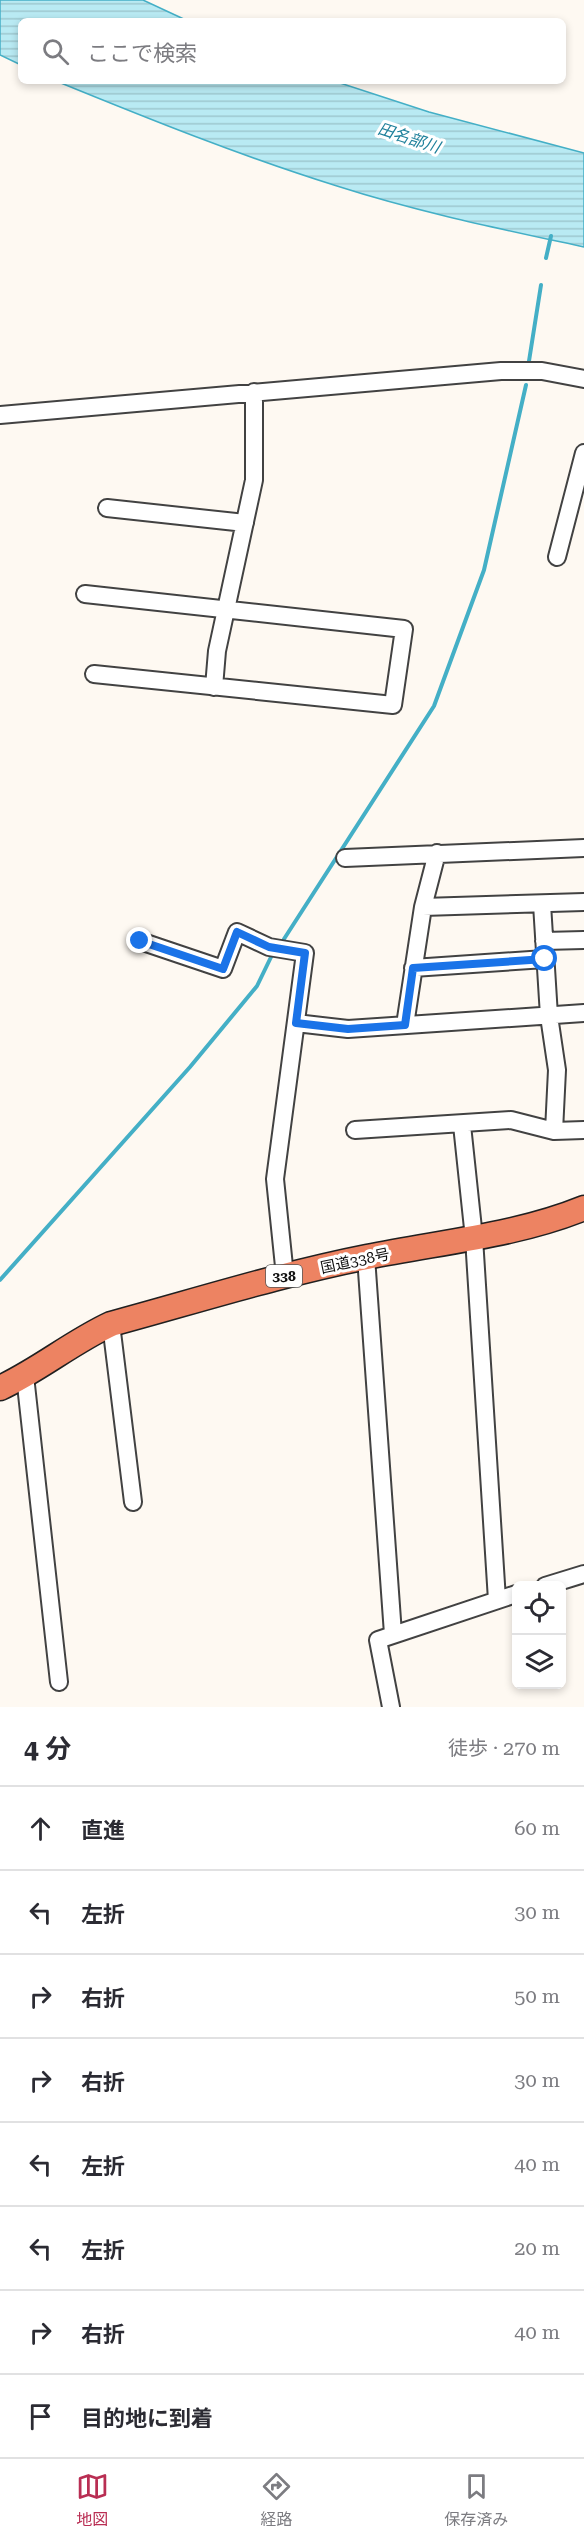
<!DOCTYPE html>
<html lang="ja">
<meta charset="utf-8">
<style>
:root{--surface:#fff;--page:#f2f2f3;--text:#2b2b33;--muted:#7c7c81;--line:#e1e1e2;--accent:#b92e53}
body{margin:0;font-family:"Roboto Serif","Noto Sans JP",serif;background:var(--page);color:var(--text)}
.controls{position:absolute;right:18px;bottom:18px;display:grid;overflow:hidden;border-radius:9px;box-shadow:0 3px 9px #0003}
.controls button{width:54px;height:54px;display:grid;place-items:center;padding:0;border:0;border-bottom:2px solid var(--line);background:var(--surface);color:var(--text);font:30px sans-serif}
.stop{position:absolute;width:18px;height:18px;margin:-14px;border:4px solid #1a73e8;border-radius:50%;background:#fff}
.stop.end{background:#1a73e8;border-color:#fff;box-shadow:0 2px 6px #0008}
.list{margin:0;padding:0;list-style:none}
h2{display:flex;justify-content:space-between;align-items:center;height:78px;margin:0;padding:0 24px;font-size:26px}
h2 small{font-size:20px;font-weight:400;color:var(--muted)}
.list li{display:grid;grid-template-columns:39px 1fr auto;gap:18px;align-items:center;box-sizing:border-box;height:84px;padding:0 24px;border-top:2px solid var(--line)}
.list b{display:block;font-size:22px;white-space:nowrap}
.list em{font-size:20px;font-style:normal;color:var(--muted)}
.icon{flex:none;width:33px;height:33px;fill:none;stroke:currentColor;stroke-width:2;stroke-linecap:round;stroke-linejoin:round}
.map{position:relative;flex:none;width:584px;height:1707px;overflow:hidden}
.search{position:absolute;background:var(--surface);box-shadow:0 3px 9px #0003;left:18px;right:18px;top:18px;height:66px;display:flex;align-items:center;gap:15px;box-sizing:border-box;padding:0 21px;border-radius:9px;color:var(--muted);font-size:22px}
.sheet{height:750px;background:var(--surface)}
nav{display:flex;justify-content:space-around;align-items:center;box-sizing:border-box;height:84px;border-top:2px solid var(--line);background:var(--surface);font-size:16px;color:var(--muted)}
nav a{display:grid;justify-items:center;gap:3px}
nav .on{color:var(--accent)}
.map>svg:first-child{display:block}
.water{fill:url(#water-rules);stroke:#44afc6;stroke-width:1.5}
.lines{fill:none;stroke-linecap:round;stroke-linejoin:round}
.stream{stroke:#44afc6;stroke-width:4}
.minor-casing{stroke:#424242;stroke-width:20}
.highway-casing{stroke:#202020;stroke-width:27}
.minor{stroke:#fff;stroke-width:16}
.highway{stroke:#ed8362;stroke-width:24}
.route{stroke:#1a73e8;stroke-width:8}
.labels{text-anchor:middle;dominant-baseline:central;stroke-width:6;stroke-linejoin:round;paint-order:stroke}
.shield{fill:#fff;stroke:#575757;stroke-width:1.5}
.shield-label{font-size:14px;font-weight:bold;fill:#0f0f0f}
.street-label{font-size:15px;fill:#0f0f0f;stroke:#fff}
.water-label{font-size:16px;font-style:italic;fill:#1e809b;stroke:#fff}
</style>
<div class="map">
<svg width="584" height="1707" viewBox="0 0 584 1707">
<defs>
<pattern id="water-rules" width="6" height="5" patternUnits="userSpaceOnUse" patternTransform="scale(1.5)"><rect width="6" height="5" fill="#b9eaf3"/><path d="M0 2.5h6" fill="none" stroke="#9ec8cf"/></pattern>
</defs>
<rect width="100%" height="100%" fill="#fef9f2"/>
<path class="water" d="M0 0H143L188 21H21V65L0 55Z
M56 81H334L429 112 584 153V247C501 229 418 212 337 186 241 156 149 119 56 81Z"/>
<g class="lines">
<path class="stream" d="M546 258 551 236
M529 361 541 285
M284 939 434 706 484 570 526 385
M0 1280 190 1067 257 986 272 955"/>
<defs>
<path id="minor" d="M0 415 501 371H542L584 379
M107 508 245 523
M557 557 584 453
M85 594 404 629 393 705 94 674
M214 687 217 651 254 480V392
M345 858 584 848
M542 904 549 1016 557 1070 554 1131
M423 907 584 902
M140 941 223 969 237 932 269 947 305 953 275 1179 285 1276
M544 941 584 940
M413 968 545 959
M296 1023 348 1029 584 1013
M405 1025 423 907 437 853
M462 1125 474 1238 497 1600
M355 1130 511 1120 554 1131 584 1130
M366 1257 393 1634
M111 1324 133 1502
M25 1376 59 1682
M545 1586 584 1574
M391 1707 378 1640 516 1594"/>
<path id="highway" d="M0 1388C39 1370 72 1342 111 1324 196 1301 281 1274 367 1257 440 1242 515 1236 584 1208"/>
</defs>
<use href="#minor" class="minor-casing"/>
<use href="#highway" class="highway-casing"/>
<use href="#minor" class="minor"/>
<use href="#highway" class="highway"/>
</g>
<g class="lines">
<path class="route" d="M140 941 223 969 237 932 269 947 305 953 296 1023 348 1029 405 1025 413 968 545 959"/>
</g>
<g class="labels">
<rect class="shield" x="266" y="1265" width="36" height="22" rx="4.5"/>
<g class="shield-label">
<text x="284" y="1276">338</text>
</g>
<g class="street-label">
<text transform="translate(355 1261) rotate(-12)">国道338号</text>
</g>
<g class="water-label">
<text transform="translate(409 138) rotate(18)">田名部川</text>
</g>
</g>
</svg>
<div class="controls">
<button><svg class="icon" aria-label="locate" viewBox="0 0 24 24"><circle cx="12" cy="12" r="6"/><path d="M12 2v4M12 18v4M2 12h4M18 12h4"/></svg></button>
<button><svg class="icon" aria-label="layers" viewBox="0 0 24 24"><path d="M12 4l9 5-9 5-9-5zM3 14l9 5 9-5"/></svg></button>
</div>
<div class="stop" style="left:545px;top:959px"></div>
<div class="stop end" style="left:140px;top:941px"></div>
<div class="search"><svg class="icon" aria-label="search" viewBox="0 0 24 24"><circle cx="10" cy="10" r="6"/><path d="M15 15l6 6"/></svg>ここで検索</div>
</div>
<section class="sheet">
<h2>4 分<small>徒歩 · 270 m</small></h2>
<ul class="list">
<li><svg class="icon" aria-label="ahead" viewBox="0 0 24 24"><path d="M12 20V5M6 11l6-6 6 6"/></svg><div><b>直進</b></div><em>60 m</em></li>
<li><svg class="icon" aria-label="left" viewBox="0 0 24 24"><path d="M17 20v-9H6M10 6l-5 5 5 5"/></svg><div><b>左折</b></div><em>30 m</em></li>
<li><svg class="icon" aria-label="right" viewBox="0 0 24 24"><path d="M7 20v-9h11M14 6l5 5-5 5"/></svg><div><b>右折</b></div><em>50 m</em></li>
<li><svg class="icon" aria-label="right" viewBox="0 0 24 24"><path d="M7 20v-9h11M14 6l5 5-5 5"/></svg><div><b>右折</b></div><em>30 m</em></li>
<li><svg class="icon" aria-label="left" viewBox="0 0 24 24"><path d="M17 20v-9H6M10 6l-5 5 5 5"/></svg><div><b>左折</b></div><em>40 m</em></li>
<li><svg class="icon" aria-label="left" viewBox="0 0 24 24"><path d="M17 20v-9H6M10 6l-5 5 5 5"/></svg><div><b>左折</b></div><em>20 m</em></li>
<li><svg class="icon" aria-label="right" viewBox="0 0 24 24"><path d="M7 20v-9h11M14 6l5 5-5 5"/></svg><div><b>右折</b></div><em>40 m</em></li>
<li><svg class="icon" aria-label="arrive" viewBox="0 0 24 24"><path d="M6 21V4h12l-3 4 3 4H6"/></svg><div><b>目的地に到着</b></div></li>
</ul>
</section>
<nav>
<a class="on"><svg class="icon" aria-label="map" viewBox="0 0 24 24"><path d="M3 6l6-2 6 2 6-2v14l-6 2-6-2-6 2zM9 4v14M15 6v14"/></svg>地図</a>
<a><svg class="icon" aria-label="directions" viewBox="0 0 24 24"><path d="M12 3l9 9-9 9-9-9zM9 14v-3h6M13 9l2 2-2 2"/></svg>経路</a>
<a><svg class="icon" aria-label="saved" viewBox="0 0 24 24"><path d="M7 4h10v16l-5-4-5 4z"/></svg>保存済み</a>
</nav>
